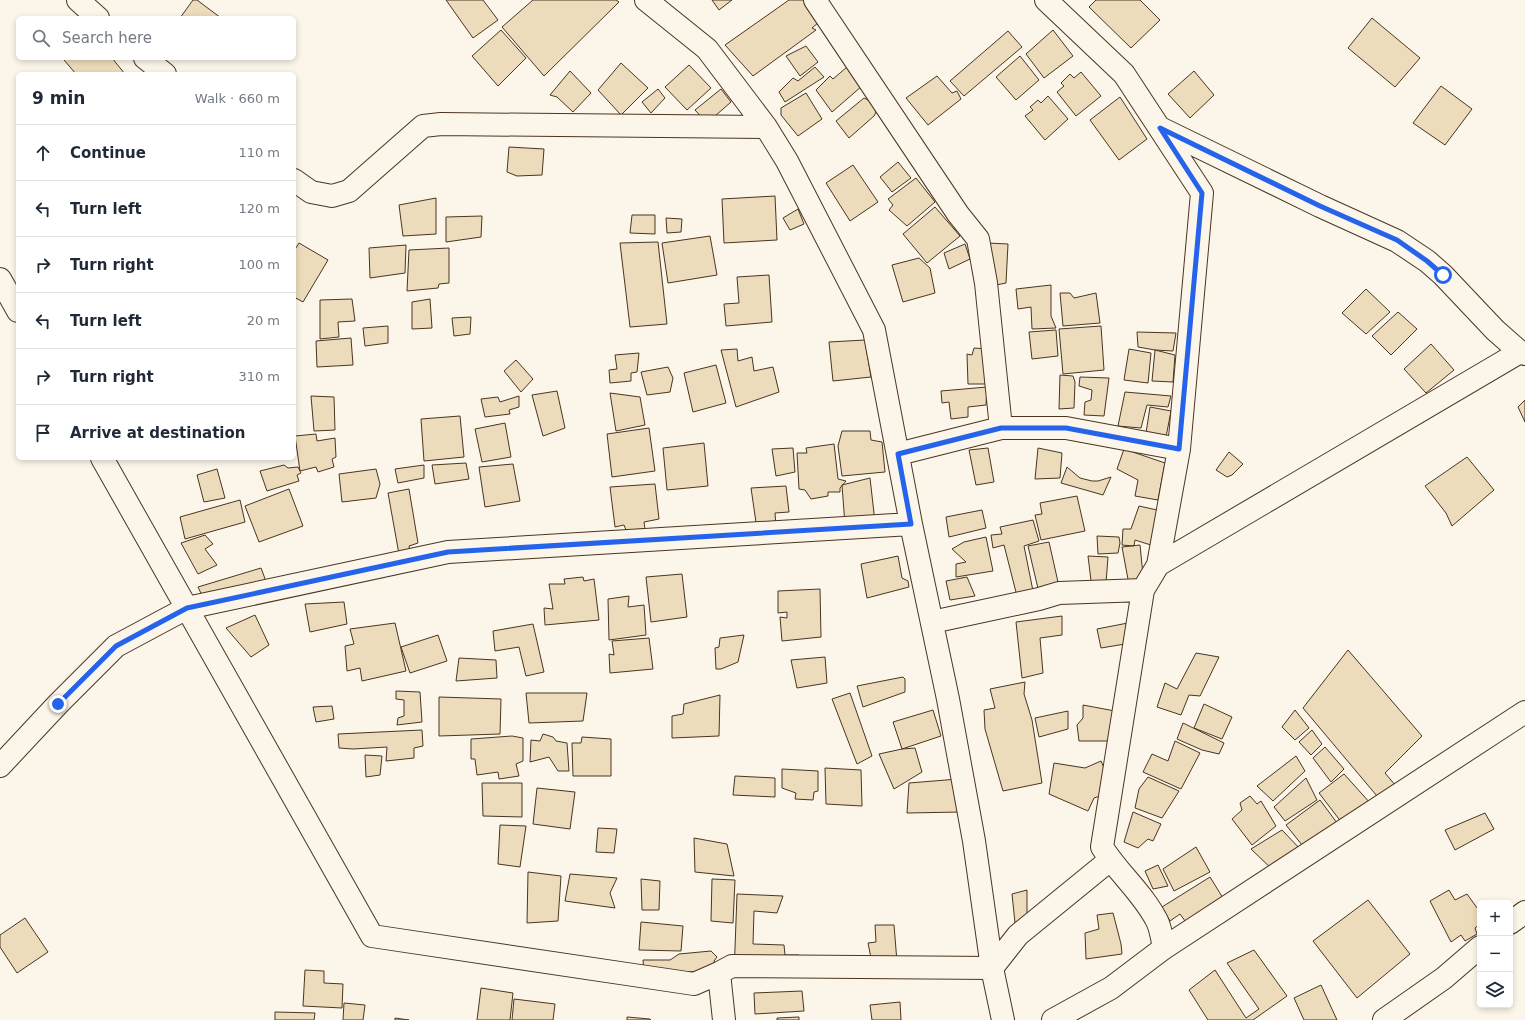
<!DOCTYPE html>
<meta charset="utf-8">
<style>
:root{--surface:#fff;--page:#f6f6f7;--text:#1f2937;--muted:#747a83;--line:#e0e1e3}
body{margin:0;font-family:"DejaVu Sans",sans-serif;background:var(--page);color:var(--text)}
.controls{position:absolute;right:12px;bottom:12px;display:grid;overflow:hidden;border-radius:6px;box-shadow:0 2px 6px #0003}
.controls button{width:36px;height:36px;display:grid;place-items:center;padding:0;border:0;border-bottom:1px solid var(--line);background:var(--surface);color:var(--text);font:20px sans-serif}
.stop{position:absolute;width:12px;height:12px;margin:-9px;border:3px solid #2563eb;border-radius:50%;background:#fff}
.stop.end{background:#2563eb;border-color:#fff;box-shadow:0 1px 4px #0008}
.list{margin:0;padding:0;list-style:none}
h2{display:flex;justify-content:space-between;align-items:center;height:52px;margin:0;padding:0 16px;font-size:17px}
h2 small{font-size:13px;font-weight:400;color:var(--muted)}
.list li{display:grid;grid-template-columns:26px 1fr auto;gap:12px;align-items:center;box-sizing:border-box;height:56px;padding:0 16px;border-top:1px solid var(--line)}
.list b{display:block;font-size:15px;white-space:nowrap}
.list em{font-size:13px;font-style:normal;color:var(--muted)}
.icon{flex:none;width:22px;height:22px;fill:none;stroke:currentColor;stroke-width:2;stroke-linecap:round;stroke-linejoin:round}
.map{position:relative;flex:none;width:1525px;height:1020px;overflow:hidden}
.search{position:absolute;background:var(--surface);box-shadow:0 2px 6px #0003;left:16px;top:16px;width:280px;height:44px;display:flex;align-items:center;gap:10px;box-sizing:border-box;padding:0 14px;border-radius:6px;color:var(--muted);font-size:15px}
.panel{position:absolute;background:var(--surface);box-shadow:0 2px 6px #0003;left:16px;top:72px;width:280px;height:388px;border-radius:6px}
.map>svg:first-child{display:block}
.building{fill:#ecdcbc;stroke:#4a3520}
.lines{fill:none;stroke-linecap:round;stroke-linejoin:round}
.minor-casing{stroke:#4a3520;stroke-width:24}
.minor{stroke:#fbf6e9;stroke-width:22}
.route{stroke:#2563eb;stroke-width:5}
</style>
<div class="map">
<svg width="1525" height="1020" viewBox="0 0 1525 1020">
<rect width="100%" height="100%" fill="#fbf6e9"/>
<path class="building" d="M193 0H197L221 18H180Z
M446 0H483L498 20 473 38Z
M533 0H616L619 2 544 76 502 27Z
M712 0H732L719 10Z
M789 0H805L819 22 812 28 816 30 753 76 725 45Z
M1096 0H1140L1160 20 1131 48 1089 7Z
M1372 18 1420 58 1395 87 1348 48Z
M501 30 526 58 498 86 472 56Z
M1053 30 1073 56 1044 78 1026 54Z
M1008 31 1022 47 964 96 950 81Z
M806 46 818 62 800 76 786 56Z
M1020 56 1039 80 1016 100 996 77Z
M66 58H112L125 74H76L64 60Z
M621 63 648 88 621 115 598 90Z
M689 65 711 88 687 110 665 87Z
M815 67 824 77 785 102 779 92 793 78 798 81Z
M847 67 862 86 832 112 816 90 830 76 833 79Z
M570 71 591 93 573 112 557 97 550 95Z
M1194 71 1214 95 1190 118 1168 94Z
M1081 72 1101 96 1076 116 1057 92 1064 86 1061 83 1070 74 1074 78Z
M937 76 952 93 957 91 961 99 928 125 906 98Z
M1441 86 1472 109 1445 145 1413 123Z
M658 89 665 98 651 113 642 102Z
M721 89 731 102 707 123 695 110Z
M806 93 822 119 798 136 781 115V108Z
M1048 96 1068 119 1045 140 1025 116 1033 110 1030 107 1038 100 1041 103Z
M1120 97 1147 139 1119 160 1090 120Z
M864 98 872 102 876 112 874 116 849 138 836 121Z
M509 147 544 149 542 175 517 176 507 172Z
M898 162 911 178 892 192 880 177Z
M853 165 878 202 850 221 826 183Z
M916 178 935 202 907 226 889 210 893 205 888 199Z
M775 196 777 240 724 243 722 199Z
M436 198V234L403 236 399 205Z
M935 207 960 236 927 263 903 234Z
M798 209 804 224 790 230 783 218Z
M632 215H655V234L630 233Z
M482 216 481 237 446 242V217Z
M666 218 682 219 681 232 667 233Z
M710 236 717 275 668 283 662 243Z
M658 242 667 324 630 327 620 243Z
M299 243 328 260 303 302 294 297V251Z
M987 243 1008 244 1006 283 996 285Z
M965 244 970 259 949 269 944 253Z
M406 245 405 273 370 278 369 248Z
M449 248V283L439 284 438 288 407 291 409 250Z
M919 258 930 268 935 293 903 302 892 265Z
M769 275 772 322 726 326 724 304 739 303 737 277Z
M1051 285V316L1056 328 1032 329 1031 307 1018 309 1016 289Z
M1366 289 1390 312 1366 334 1342 313Z
M1060 293H1070L1074 298 1096 293 1100 323 1063 326Z
M352 299 355 321 338 322 339 337 320 339V300Z
M430 299 432 328 412 329V302Z
M1398 312 1417 329 1391 355 1372 336Z
M471 317 470 334 454 336 452 318Z
M388 326V343L365 346 363 328Z
M1101 326 1104 370 1063 374 1059 329Z
M1056 330 1058 356 1032 359 1029 332Z
M1137 332 1176 333 1173 351 1155 350 1138 347Z
M351 338 353 365 317 367 316 341Z
M865 340 871 377 833 381 829 342Z
M1431 344 1454 370 1426 393 1404 369Z
M974 348 988 349 987 384H968L967 354 972 355Z
M737 349 738 361 752 357 754 371 773 367 779 392 736 407 721 350Z
M1129 349 1151 353 1148 383 1124 380Z
M1155 350 1175 355 1173 382 1152 381Z
M639 353 637 372 631 373V381L610 383 609 370 617 369 615 355Z
M516 360 533 379 521 392 504 371Z
M716 365 726 403 693 412 684 373Z
M668 367 673 378 670 392 647 395 641 372Z
M1060 375 1073 376 1075 382 1074 408 1059 409Z
M1080 377 1109 378 1104 416 1084 415 1085 402 1091 400 1092 390 1079 386Z
M987 387 986 405 968 407V417L951 419 949 402 942 403 941 391Z
M557 391 565 428 543 436 532 395Z
M1125 392 1171 396 1168 407 1147 405 1141 428 1118 426Z
M610 393 640 397 645 425 616 431Z
M311 396 334 397 335 430 314 431Z
M519 396V407L509 410 510 414 485 417 481 399 498 397 500 402Z
M1525 400V422L1518 407Z
M1150 407 1171 411 1166 437 1146 433Z
M460 416 464 457 424 461 421 419Z
M505 423 511 457 482 462 475 429Z
M649 428 655 471 612 477 607 434Z
M842 431H870L871 440 882 442 885 472 842 476 838 446Z
M316 434 317 441 335 438 336 457 332 459 334 467 318 472 316 467 300 471 295 436Z
M704 443 708 486 667 490 663 448Z
M834 444 838 479 846 481 840 488V492H828V496L811 499 805 490 799 489 797 453H807L806 448Z
M793 448 795 472 776 476 772 449Z
M988 448 994 482 976 485 969 450Z
M1038 448 1062 453 1060 478 1035 479Z
M1124 449 1165 463 1158 500 1135 496 1138 480 1117 469Z
M1229 452 1243 464 1232 475 1227 477 1216 470Z
M1467 457 1494 490 1452 526 1446 513 1425 486Z
M466 463 469 479 435 484 432 465Z
M513 464 520 501 485 507 479 467Z
M284 465 288 468 298 467 301 473 297 475 299 481 267 491 260 471Z
M424 465V478L398 483 395 469Z
M1067 467 1080 478 1092 481H1098L1111 477 1103 495 1061 483Z
M217 469 225 498 204 502 197 475Z
M376 469 380 484 376 498 342 502 339 474Z
M870 478 875 522 845 525 842 485Z
M655 484 659 519 644 522 645 529 626 530 624 525 615 527 610 487Z
M786 486 789 512 775 513 776 527 757 529 751 488Z
M289 489 303 526 259 542 245 506Z
M409 489 418 543 409 546 410 551 399 554 388 493Z
M1077 496 1085 531 1041 540 1035 515 1042 514 1040 503Z
M240 500 245 522 185 539 180 517Z
M1139 506 1157 510 1154 546 1135 540 1134 546 1122 545 1123 529H1131Z
M982 510 986 528 949 537 946 517Z
M1033 520 1039 541 1024 546 1034 596 1020 608 1004 545 993 548 991 535 1002 534 1000 527Z
M205 535 213 544 205 549 217 565 198 574 181 543Z
M1097 536 1119 537 1120 543 1118 553 1098 554Z
M986 537 993 571 956 577V564L966 562 952 549 964 542Z
M1049 542 1060 591 1040 597 1028 546Z
M1140 545 1144 585 1130 590 1122 547Z
M898 556 902 578 908 581 909 587 867 598 861 564Z
M1088 556 1108 557 1106 583 1092 589Z
M261 568 267 584 206 604 198 587Z
M682 574 687 617 651 622 646 577Z
M583 577 584 581 594 579 599 620 545 625 544 608 553 609 549 584H565L564 579Z
M967 577 975 596 950 600 946 581Z
M820 589 821 637 782 641 780 617 787 618V612L778 613V591Z
M629 596 628 607 644 605 646 635 609 640 608 599Z
M344 602 347 624 310 632 305 604Z
M255 615 269 645 251 657 226 628Z
M1062 616V635L1040 638 1043 673 1022 678 1016 622Z
M1133 622 1131 643 1101 648 1097 629Z
M395 623 406 671 362 681 360 668 347 671 345 646 354 644 350 629Z
M533 624 544 672 526 676 519 647 495 651 493 631Z
M438 635 447 661 410 673 401 647Z
M744 635 738 662 721 669H716L715 648 719 647 720 638Z
M649 638 653 669 610 673 609 654 614 655 612 641Z
M1348 650 1422 736 1385 773 1396 786 1377 796 1303 708Z
M1196 653 1219 657 1200 696 1189 695 1181 715 1157 707 1165 683 1177 689Z
M825 657 827 683 797 688 791 660Z
M459 658 496 660 497 678 456 681Z
M903 677 905 679V692L863 707 857 686Z
M1025 682 1024 694 1032 720 1042 783 1003 791 985 729 984 710 995 708 990 689Z
M396 691 420 692 422 722 397 725 398 718 404 716V700L396 699Z
M526 693H587L583 721 529 723Z
M850 693 872 756 857 764 832 699Z
M720 695 719 736 672 738V716L683 714 684 704Z
M439 697 501 699 500 734 439 736Z
M1204 704 1232 717 1222 739 1194 728Z
M1083 705 1115 711 1116 741H1079L1077 725 1083 718Z
M332 706 334 719 316 722 313 707Z
M933 710 941 736 902 749 893 722Z
M1295 710 1309 728 1295 740 1282 727Z
M1068 711V729L1039 737 1035 718Z
M1183 723 1224 743 1219 754 1202 750 1177 739Z
M422 730 423 746 414 748V758L386 761 387 747 353 749 339 748 338 734Z
M1312 730 1322 744 1311 755 1299 742Z
M543 734 553 737 556 741 567 743 569 771H558L549 757 530 762 531 740 540 741Z
M512 736 523 738V761L516 764 519 776 499 779 498 772 477 775 475 759H471V739Z
M582 737 611 739V776H573L572 743H581Z
M1175 741 1200 753 1181 789 1143 772 1152 754 1168 761Z
M1325 747 1344 769 1331 782 1313 758Z
M915 748 922 772 894 789 879 754 902 749Z
M365 755 382 756 380 775 366 777Z
M1296 756 1305 771 1273 801 1257 786Z
M1101 761 1108 777 1106 794 1094 798 1088 811 1049 794 1054 763 1085 768Z
M825 768 861 770 862 806 826 804Z
M782 769 818 771V791L814 792 813 800 795 799 796 793 782 788Z
M1344 774 1371 804 1342 823 1319 793Z
M735 776 775 778V797L733 795Z
M1148 777 1179 791 1162 818 1135 808 1139 789Z
M1306 778 1317 800 1285 821 1274 807Z
M958 779 961 812 907 813 909 783Z
M482 783H522V817L483 816Z
M537 788 575 792 570 829 533 824Z
M1250 796 1257 804 1261 801 1276 826 1252 845 1232 819 1242 810 1240 803Z
M1320 800 1340 827 1306 850 1286 825Z
M1133 812 1161 824 1153 841 1148 839 1138 848 1124 842Z
M1485 813 1494 829 1455 850 1445 830Z
M500 825 526 826 520 867 498 864Z
M598 828 617 829 614 853 596 852Z
M1282 830 1302 851 1274 871 1251 849Z
M694 838 727 844 734 876 695 872Z
M1196 847 1210 872 1174 891 1163 869Z
M1158 865 1168 886 1153 889 1145 871Z
M528 872 561 876 558 921 527 923Z
M570 874 617 878 610 893 615 908 565 901Z
M1210 877 1226 903 1188 925 1180 914 1170 921 1162 907Z
M641 879 660 881 659 910H642Z
M712 879 735 880 733 923 711 921Z
M1027 890V921L1015 923 1012 894Z
M1449 890 1455 900 1467 894 1480 912V924L1475 928 1477 934 1465 941 1461 935 1451 942 1430 901Z
M737 894 783 896 777 913 754 911 753 944 784 945 785 955H799L797 969 734 975Z
M1368 900 1410 954 1357 998 1313 941Z
M1113 913 1121 944 1122 954 1086 959 1085 933 1099 929 1097 915Z
M25 918 48 952 17 973 0 947V935Z
M641 922 683 926 681 951 639 950Z
M875 925H894L897 962 872 963 868 943 876 942Z
M1254 950 1287 996 1253 1020H1208L1189 990 1215 970 1246 1018 1259 1009 1227 963Z
M711 951 717 957 714 961 716 971 644 973 643 960H670L679 954Z
M305 970 324 971V983L343 984 342 1008 303 1006Z
M1321 985 1337 1020H1304L1294 998Z
M481 988 513 993 510 1020H477Z
M802 991 804 1011 755 1014 754 993Z
M514 999 555 1004 553 1020H512Z
M900 1002 901 1020H872L870 1005Z
M344 1003 365 1005 363 1020H343Z
M275 1012 315 1013 314 1020H275Z
M627 1017 650 1019 651 1020H627Z
M799 1017V1020H777V1018Z
M395 1018 409 1020H395Z"/>
<g class="lines">
<defs>
<path id="minor" d="M78 0 98 18
M646 0 707 49 766 127 787 161 874 330 911 524 948 699 974 841 992 968 1003 1020
M815 0 958 214 978 239 986 283 1001 428
M1046 0 1124 74 1202 193 1179 449 1158 565 1143 590 1102 847C1118 873 1143 893 1157 921 1161 929 1162 939 1164 948
M145 58 165 74
M1160 128 1320 206 1397 241 1427 261 1443 275 1495 330 1520 352 1525 354
M294 180 311 192 332 196 349 191 423 126 441 124 766 127
M0 279 18 311
M898 454 1001 428H1066L1179 449
M102 458 372 936 694 984 719 973 732 966 992 968 1018 935 1110 860
M1158 565 1520 352
M932 622 1039 599 1059 593 1143 590
M0 766 58 704 116 646 187 608 448 552 911 524
M1510 923 1525 912
M719 973 724 1020
M1053 1020 1111 988 1164 948 1525 712
M1384 1020 1444 978 1480 947"/>
</defs>
<use href="#minor" class="minor-casing"/>
<use href="#minor" class="minor"/>
</g>
<g class="lines">
<path class="route" d="M58 704 116 646 187 608 448 552 911 524 898 454 1001 428H1066L1179 449 1202 193 1160 128 1320 206 1397 240 1427 261 1443 275"/>
</g>
</svg>
<div class="controls">
<button>+</button>
<button>−</button>
<button><svg class="icon" aria-label="layers" viewBox="0 0 24 24"><path d="M12 4l9 5-9 5-9-5zM3 14l9 5 9-5"/></svg></button>
</div>
<div class="stop" style="left:1443px;top:275px"></div>
<div class="stop end" style="left:58px;top:704px"></div>
<div class="search"><svg class="icon" aria-label="search" viewBox="0 0 24 24"><circle cx="10" cy="10" r="6"/><path d="M15 15l6 6"/></svg>Search here</div>
<section class="panel">
<h2>9 min<small>Walk · 660 m</small></h2>
<ul class="list">
<li><svg class="icon" aria-label="ahead" viewBox="0 0 24 24"><path d="M12 20V5M6 11l6-6 6 6"/></svg><div><b>Continue</b></div><em>110 m</em></li>
<li><svg class="icon" aria-label="left" viewBox="0 0 24 24"><path d="M17 20v-9H6M10 6l-5 5 5 5"/></svg><div><b>Turn left</b></div><em>120 m</em></li>
<li><svg class="icon" aria-label="right" viewBox="0 0 24 24"><path d="M7 20v-9h11M14 6l5 5-5 5"/></svg><div><b>Turn right</b></div><em>100 m</em></li>
<li><svg class="icon" aria-label="left" viewBox="0 0 24 24"><path d="M17 20v-9H6M10 6l-5 5 5 5"/></svg><div><b>Turn left</b></div><em>20 m</em></li>
<li><svg class="icon" aria-label="right" viewBox="0 0 24 24"><path d="M7 20v-9h11M14 6l5 5-5 5"/></svg><div><b>Turn right</b></div><em>310 m</em></li>
<li><svg class="icon" aria-label="arrive" viewBox="0 0 24 24"><path d="M6 21V4h12l-3 4 3 4H6"/></svg><div><b>Arrive at destination</b></div></li>
</ul>
</section>
</div>
